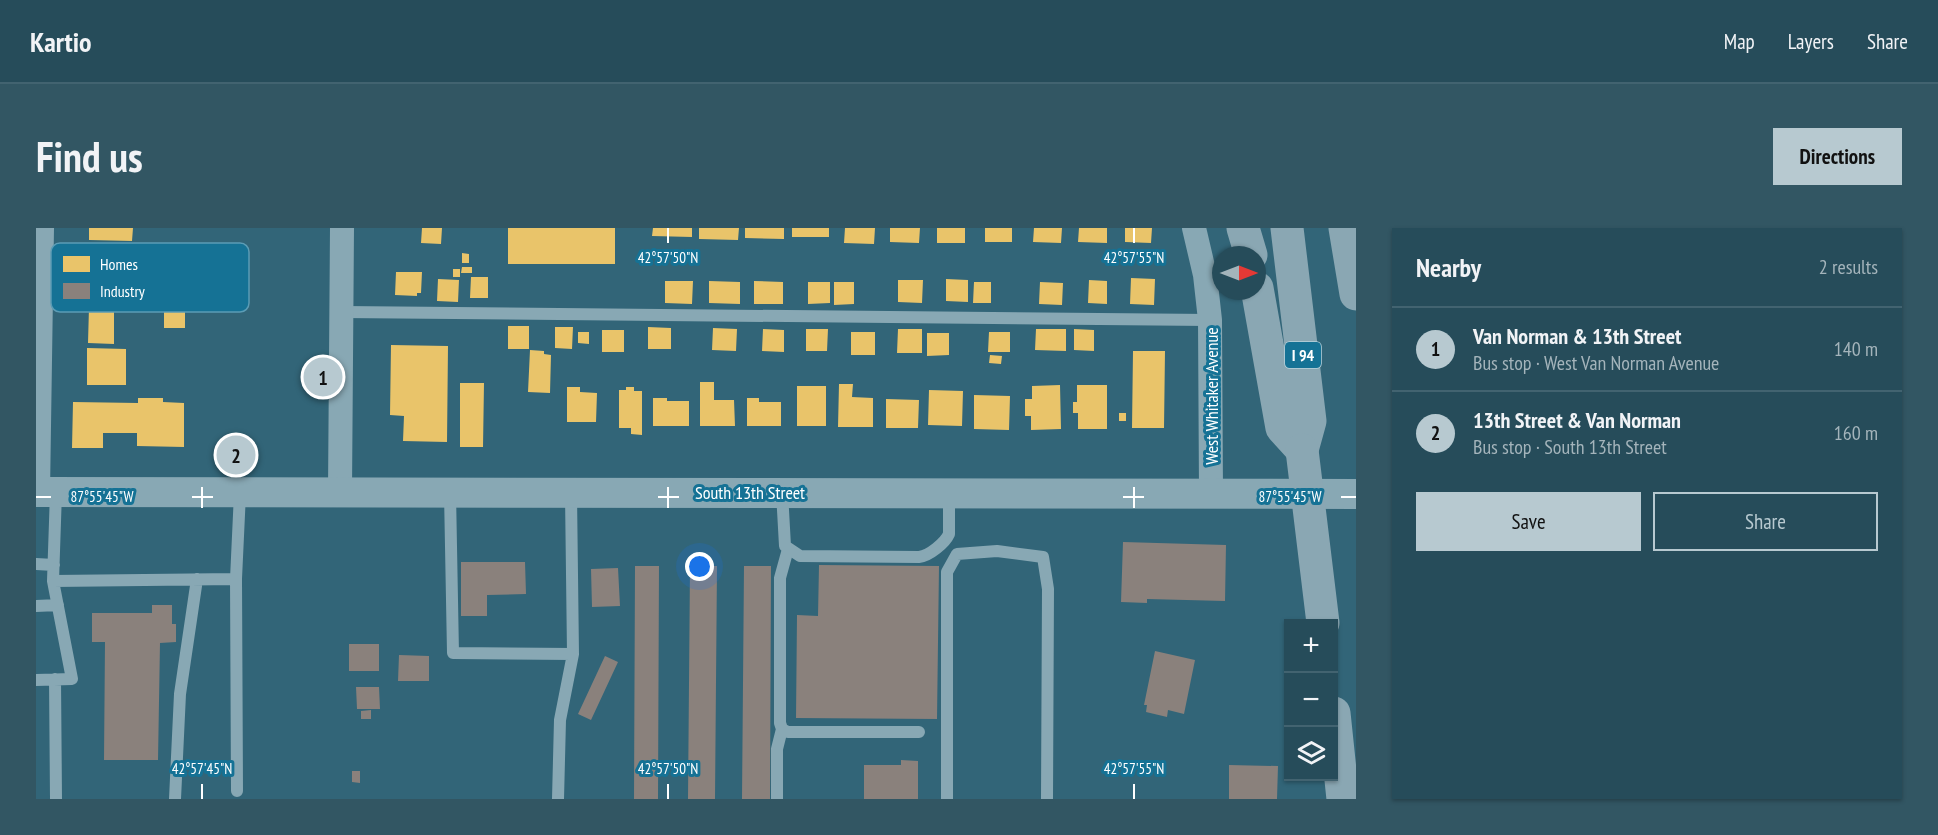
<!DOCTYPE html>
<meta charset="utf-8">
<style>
:root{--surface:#264c5a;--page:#325663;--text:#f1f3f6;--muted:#a4b4bb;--line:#426370;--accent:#b7c9d0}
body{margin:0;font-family:"PT Sans Narrow",sans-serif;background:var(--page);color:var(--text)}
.controls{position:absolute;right:18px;bottom:18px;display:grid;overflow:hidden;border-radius:0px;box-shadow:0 2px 4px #0004}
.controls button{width:54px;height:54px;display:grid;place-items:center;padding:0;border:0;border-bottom:2px solid var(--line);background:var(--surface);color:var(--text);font:30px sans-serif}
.compass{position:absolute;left:1176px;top:18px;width:54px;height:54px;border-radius:50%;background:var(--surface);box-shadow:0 2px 4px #0004;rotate:90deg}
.you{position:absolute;left:664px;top:339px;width:21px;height:21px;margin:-15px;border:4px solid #fff;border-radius:50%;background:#1a73e8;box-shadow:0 0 0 9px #1a73e833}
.badge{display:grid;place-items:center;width:39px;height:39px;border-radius:50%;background:var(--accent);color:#111;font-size:20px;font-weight:700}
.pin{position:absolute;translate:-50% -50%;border:3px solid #fff;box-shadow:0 2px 6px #0006}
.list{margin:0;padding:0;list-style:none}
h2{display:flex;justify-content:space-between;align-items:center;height:78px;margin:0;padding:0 24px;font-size:26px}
h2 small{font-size:20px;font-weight:400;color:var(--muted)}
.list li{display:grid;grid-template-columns:39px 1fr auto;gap:18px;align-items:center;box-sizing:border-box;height:84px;padding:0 24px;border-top:2px solid var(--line)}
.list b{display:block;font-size:22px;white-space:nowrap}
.list p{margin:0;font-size:20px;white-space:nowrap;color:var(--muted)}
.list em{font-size:20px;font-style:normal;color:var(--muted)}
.actions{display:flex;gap:12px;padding:18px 24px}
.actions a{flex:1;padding:14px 0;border:2px solid var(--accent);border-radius:0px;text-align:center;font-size:21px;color:var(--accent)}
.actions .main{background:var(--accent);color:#111}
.icon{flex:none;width:33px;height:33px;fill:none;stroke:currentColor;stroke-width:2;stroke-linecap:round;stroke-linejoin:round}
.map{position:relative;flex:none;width:1320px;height:571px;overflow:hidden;border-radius:0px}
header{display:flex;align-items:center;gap:36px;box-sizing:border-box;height:84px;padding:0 30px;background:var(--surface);border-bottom:2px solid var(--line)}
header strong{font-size:28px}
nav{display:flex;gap:33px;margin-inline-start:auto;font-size:21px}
.intro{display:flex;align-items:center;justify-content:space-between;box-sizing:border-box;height:144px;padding:0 36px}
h1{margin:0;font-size:42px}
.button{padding:15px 27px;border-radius:0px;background:var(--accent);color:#111;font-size:21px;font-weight:700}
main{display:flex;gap:36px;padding:0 36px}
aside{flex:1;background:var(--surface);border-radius:0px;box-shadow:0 2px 4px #0004}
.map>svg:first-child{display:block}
.homes{fill:#e9c46a}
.industry{fill:#8a817c}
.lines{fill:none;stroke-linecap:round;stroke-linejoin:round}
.service{stroke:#88a8b4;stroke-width:12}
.minor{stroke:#88a8b4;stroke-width:24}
.tertiary{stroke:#88a8b4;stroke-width:30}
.motorway{stroke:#8aa7b3;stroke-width:33}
.motorway-bridge{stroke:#8aa7b3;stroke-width:33}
.ticks{fill:none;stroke:#fff;stroke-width:2}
.labels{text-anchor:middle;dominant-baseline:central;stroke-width:6;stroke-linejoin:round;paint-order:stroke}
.shield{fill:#157295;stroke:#b9d5df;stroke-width:1.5}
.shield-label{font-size:16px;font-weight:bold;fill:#fff}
.street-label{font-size:18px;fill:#fff;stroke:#157295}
.key{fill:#157295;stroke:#5b9cb5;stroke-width:1.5}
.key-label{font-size:16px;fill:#fff}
.ticks-label{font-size:15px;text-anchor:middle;fill:#fff;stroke:#157295;stroke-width:6;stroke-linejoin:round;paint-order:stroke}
</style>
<header>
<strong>Kartio</strong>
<nav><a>Map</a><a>Layers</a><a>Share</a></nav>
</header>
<div class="intro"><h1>Find us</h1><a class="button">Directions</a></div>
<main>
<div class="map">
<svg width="1320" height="571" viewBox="0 0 1320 571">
<rect width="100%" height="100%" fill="#326578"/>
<path class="homes" d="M53 0H97L96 13 53 12Z
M386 0H406L405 16 385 15Z
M472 0H579V36H472Z
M617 0H656V9L616 8Z
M663 0H703L702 12 663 11Z
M709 0H748V11L709 10Z
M756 0H793V9H756Z
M809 0H839L838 16 808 15Z
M854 0H884L883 15 854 14Z
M901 0H929V15H901Z
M949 0H976V14H949Z
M998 0H1026L1025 15 997 14Z
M1043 0H1071V15L1042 14Z
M1089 0H1116L1115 15 1089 14Z
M426 25 433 26V35H426Z
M426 39H436V45H425Z
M417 41H424V49H417Z
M360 44H386L385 65H381V68L359 67Z
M435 49H452V70H434Z
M1095 50 1119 51 1118 77 1094 76Z
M402 51 423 52 422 74 401 73Z
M910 51 932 52V74L910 73Z
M862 52H887L886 75 862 74Z
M1053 52 1071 53V76L1052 75Z
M629 53H657L656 76 629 75Z
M673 53 704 54V76L673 75Z
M718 53 747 54V76H718Z
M772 54H794V75L772 76Z
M798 54H818V76L798 77Z
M938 54H955V75H937Z
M1004 54 1027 55 1026 77 1003 76Z
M128 73H149V100H128Z
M53 79H78V116L52 115Z
M472 98H493V121H472Z
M519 99H537L536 121 519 120Z
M612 99 635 100V121H612Z
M677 100 701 101 700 123 676 122Z
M727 101 748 102V124L726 123Z
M770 101H792L791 123H770Z
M862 101H886V125H861Z
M1000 101H1030V123L999 122Z
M1038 101 1058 102V123L1038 122Z
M566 102H588V124H566Z
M542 104H553V116L542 115Z
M815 104H839V127H815Z
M953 104H974V124H952Z
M891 105H913V127L891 128Z
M355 117 412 118 411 214 367 213 368 188 354 187Z
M51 120 90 121V157H51Z
M494 122 508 123V126L515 127 514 165 492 164Z
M1097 123H1129L1128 200H1096Z
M954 127 966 128 965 136 953 135Z
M664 154H678V172H698L699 198H664Z
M424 155H448L447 219H424Z
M803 156H817L816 169 837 170V199H802Z
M1024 157 1025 201 995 202V188H989V171H996V158Z
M1041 157H1071V201H1042V185H1037V174H1041Z
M761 158H790V198H761Z
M531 159H544V164L561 165 560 194H531Z
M590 159H598V163H606V207L595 206V200H583V162H590Z
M893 162 927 163 926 198 892 197Z
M938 167 974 168 973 202 938 201Z
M102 170H127V174L148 175V219L101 218V205H67V220H36L37 174 102 175Z
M617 170H631V173H653V198H617Z
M711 170H723V174H745V198H711Z
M850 171 883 172 882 200H850Z
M1083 185H1090V193H1083Z"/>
<path class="industry" d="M1087 314 1190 317 1189 373 1111 371V375L1085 374Z
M425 334H489L490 366 451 367V388H425Z
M783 337 903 338 901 491 760 490 761 387 782 388Z
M599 338H623L622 571H598Z
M654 338H681L679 571H652Z
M708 338H735L734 571H706Z
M582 340 584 378 556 379 555 341Z
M116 377H136V396H140V414L124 415 122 532H68L69 414H56V385H116Z
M313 416H343V443H313Z
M1119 423 1159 432 1148 486 1132 482 1131 489 1110 484 1111 477H1108Z
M363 427 393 428V453H362Z
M569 428 582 434 555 492 542 486Z
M320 459H343L344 481H321Z
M335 482V491H325V483Z
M865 532 882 533V571H828V537H865Z
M1193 537 1242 538 1241 571H1193Z
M316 543H324V555L316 554Z"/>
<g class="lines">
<path class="service" d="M306 84 1174 92
M20 264 17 353 200 351
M746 264 749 318 764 328 883 329C893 328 909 315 913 306V266
M414 265 417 425 537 426 535 266
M752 321 744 350V495L746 501 752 504H883
M0 336 18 337
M0 378 22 377
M19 451 20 571
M0 452 36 451 17 353
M201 563 200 351 204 265
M139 571 144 466 161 351
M522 571 524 492 537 426
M741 571V521L746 501
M911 571V344L921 326 961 323 1007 329 1012 361 1011 571"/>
<path class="minor" d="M1158 0 1169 47 1174 92 1175 265
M2 264 6 0
M304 264 306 0"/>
<path class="tertiary" d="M0 264 1320 266"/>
<path class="motorway" d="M1207 0 1215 27
M1251 0 1274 193 1266 222
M1309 0 1320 66
M1221 60 1246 200 1266 222
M1298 485 1307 571"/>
<path class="motorway-bridge" d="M1266 222 1287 395"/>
</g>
<path class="ticks" d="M632 0V15M1098 0V15M166 259V280M632 259V280M1098 259V280M0 269H15M156 269H177M622 269H643M1087 269H1108M1305 269H1320M166 556V571M632 556V571M1098 556V571"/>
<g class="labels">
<rect class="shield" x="1249" y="114" width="36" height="26" rx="4.5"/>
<g class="shield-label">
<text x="1267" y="127">I 94</text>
</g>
<g class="street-label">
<text transform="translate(1175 168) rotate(-90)">West Whitaker Avenue</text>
<text x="714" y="264">South 13th Street</text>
</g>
</g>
<rect x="15" y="15" width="198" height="69" rx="9" class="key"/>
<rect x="27" y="28" width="27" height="16" fill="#e9c46a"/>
<rect x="27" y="55" width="27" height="16" fill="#8a817c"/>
<g class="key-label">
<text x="64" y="42">Homes</text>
<text x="64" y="69">Industry</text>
</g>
<g class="ticks-label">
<text x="632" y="35">42°57'50"N</text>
<text x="1098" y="35">42°57'55"N</text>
<text x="1254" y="274">87°55'45"W</text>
<text x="66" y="274">87°55'45"W</text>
<text x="166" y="546">42°57'45"N</text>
<text x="632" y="546">42°57'50"N</text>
<text x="1098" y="546">42°57'55"N</text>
</g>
</svg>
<div class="controls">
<button>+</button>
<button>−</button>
<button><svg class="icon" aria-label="layers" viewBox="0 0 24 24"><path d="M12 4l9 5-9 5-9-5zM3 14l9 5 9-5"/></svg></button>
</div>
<svg class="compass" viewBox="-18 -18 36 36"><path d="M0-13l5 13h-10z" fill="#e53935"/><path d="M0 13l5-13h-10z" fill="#a4b4bb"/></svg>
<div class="you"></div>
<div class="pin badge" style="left:287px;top:149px">1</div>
<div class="pin badge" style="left:200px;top:227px">2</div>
</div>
<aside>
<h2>Nearby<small>2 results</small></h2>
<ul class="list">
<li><span class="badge">1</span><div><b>Van Norman &amp; 13th Street</b><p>Bus stop · West Van Norman Avenue</p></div><em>140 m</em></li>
<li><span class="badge">2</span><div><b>13th Street &amp; Van Norman</b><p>Bus stop · South 13th Street</p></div><em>160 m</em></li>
</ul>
<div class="actions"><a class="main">Save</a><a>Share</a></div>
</aside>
</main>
